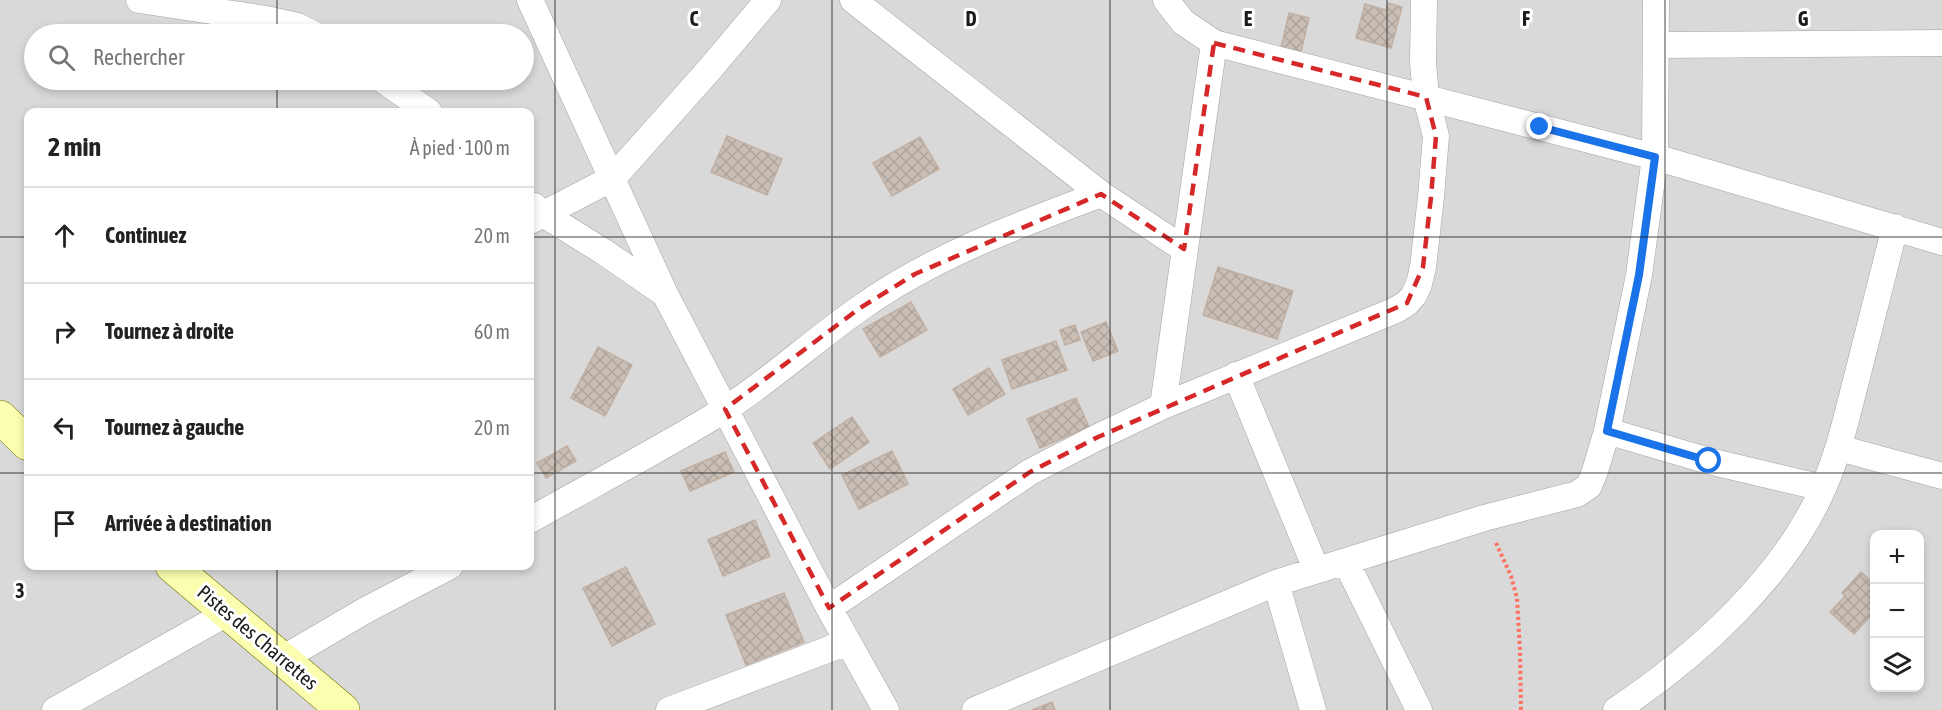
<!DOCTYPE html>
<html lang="fr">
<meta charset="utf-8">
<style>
:root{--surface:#fff;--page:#f6f6f6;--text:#222;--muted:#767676;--line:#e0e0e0}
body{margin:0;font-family:"Asap Condensed",sans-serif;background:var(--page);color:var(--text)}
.controls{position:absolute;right:18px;bottom:18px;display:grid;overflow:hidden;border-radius:12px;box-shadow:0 3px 9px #0003}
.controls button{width:54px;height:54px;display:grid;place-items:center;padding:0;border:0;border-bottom:2px solid var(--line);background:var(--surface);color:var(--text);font:30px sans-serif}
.stop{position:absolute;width:18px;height:18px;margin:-14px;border:4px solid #1a73e8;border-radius:50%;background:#fff}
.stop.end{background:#1a73e8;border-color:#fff;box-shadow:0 2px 6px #0008}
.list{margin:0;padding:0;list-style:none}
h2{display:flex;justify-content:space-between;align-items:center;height:78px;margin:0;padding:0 24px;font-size:26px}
h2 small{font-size:20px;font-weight:400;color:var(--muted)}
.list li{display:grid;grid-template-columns:39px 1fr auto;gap:18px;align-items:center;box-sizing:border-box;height:96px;padding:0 24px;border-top:2px solid var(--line)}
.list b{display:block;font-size:22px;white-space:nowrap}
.list em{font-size:20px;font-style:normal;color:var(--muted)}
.icon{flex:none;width:33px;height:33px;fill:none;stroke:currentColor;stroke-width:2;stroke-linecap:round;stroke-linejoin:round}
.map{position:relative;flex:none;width:1942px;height:710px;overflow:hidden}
.search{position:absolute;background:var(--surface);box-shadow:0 3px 9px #0003;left:24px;top:24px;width:510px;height:66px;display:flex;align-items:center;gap:15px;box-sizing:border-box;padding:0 21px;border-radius:33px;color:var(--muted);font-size:22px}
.panel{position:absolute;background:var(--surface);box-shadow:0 3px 9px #0003;left:24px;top:108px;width:510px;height:462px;border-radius:12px}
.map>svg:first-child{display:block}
.residential{fill:#dad9d9;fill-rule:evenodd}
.building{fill:url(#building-cross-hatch);stroke:#c1afa2;stroke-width:1.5}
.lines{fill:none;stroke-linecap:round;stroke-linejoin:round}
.minor-casing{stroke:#a3a3a3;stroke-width:27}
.secondary-casing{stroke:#697600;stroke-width:34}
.path{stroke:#ff7161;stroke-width:4;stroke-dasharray:3 3;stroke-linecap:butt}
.minor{stroke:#fff;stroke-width:26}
.secondary{stroke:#fafeae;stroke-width:33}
.route{stroke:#1a73e8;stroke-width:8}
.marked{fill:none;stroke:#d62828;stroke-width:4.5;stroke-dasharray:12 8;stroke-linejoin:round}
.grid{fill:none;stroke:#1c1c1c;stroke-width:1.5;stroke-opacity:0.55}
.labels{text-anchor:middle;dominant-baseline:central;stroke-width:6;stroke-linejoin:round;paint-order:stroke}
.street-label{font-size:20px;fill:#1c1c1c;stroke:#fff}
.grid-label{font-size:20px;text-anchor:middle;font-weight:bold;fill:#1c1c1c;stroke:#fff;stroke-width:6;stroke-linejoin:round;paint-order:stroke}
</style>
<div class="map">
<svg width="1942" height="710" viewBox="0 0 1942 710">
<defs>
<pattern id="building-cross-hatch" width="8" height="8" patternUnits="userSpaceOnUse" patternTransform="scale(1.5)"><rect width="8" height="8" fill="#cabfb6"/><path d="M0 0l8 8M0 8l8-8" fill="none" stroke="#ada49c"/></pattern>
</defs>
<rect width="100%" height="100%" fill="#eeeae0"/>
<path class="residential" d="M0 0H1942V710H0ZM34 34H524V80H34ZM28 112H530V566H28ZM1874 534H1920V688H1874Z"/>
<path class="building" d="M1388 3 1402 7 1391 48 1356 38 1365 4 1386 10Z
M1289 13 1309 18 1300 56 1280 52Z
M727 136 782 159 767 195 711 172Z
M920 137 939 169 892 196 873 163Z
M1218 267 1293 291 1277 339 1203 315Z
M911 302 927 330 880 357 863 329Z
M1106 322 1118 351 1093 361 1081 332Z
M1075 325 1080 340 1065 345 1060 330Z
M1056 341 1067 370 1012 389 1002 360Z
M598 347 632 365 605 416 571 398Z
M989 368 1005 394 968 415 953 389Z
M1076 398 1089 427 1040 448 1027 419Z
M852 417 869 442 830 469 813 443Z
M567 446 576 461 546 478 537 463Z
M892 451 908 484 859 509 842 475Z
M725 452 734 472 690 491 681 471Z
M755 520 770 556 723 576 708 540Z
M626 567 655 624 612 646 583 588Z
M1861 572 1874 584V612L1854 634 1830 612 1845 596 1842 593Z
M784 593 804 642 746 665 726 615Z
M1052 702 1055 710H1032Z"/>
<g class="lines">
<defs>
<path id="minor" d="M139 0 266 19 297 26 313 34
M530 0 665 294 829 608 886 710
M853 0 1101 194 1184 249
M1166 0 1183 22 1214 43 1655 157 1942 242
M1657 45 1942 43
M383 80 429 112
M534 206 543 214 604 252 665 294
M530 221 613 178 709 70 768 0
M1236 375 1316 569
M1163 406 1214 43
M1607 431 1709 461 1823 488
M1839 448 1942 476
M530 520C594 484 661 449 724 410 771 380 813 341 859 309 931 257 1018 225 1101 194
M1346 562 1419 710
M1276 583 1313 710
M829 608 1030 472 1098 437 1163 406 1396 310 1407 303 1414 295 1419 284 1423 267 1431 197 1436 136 1426 97 1423 62 1424 0
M284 658 366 610 450 566
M55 710 229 612
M669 710 848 642
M975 710 1276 583 1484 518 1577 494 1589 486 1595 471 1607 431 1639 275 1655 157 1656 0
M1616 710C1696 657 1786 576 1824 486 1840 450 1848 411 1858 373 1870 324 1883 276 1895 227"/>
<path id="secondary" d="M0 417 28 444
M172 566 343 710"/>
</defs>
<use href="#minor" class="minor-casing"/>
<use href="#secondary" class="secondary-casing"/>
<path class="path" d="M1496 543 1511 576 1517 598 1520 651 1521 710"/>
<use href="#minor" class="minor"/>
<use href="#secondary" class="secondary"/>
</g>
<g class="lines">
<path class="route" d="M1540 127 1655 157 1639 275 1607 431 1709 461"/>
</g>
<path class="marked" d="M1214 43 1426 97 1436 136 1431 197 1423 267 1407 303 1098 437 1030 472 829 608 725 409 860 308 915 274 1101 194 1184 249Z"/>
<path class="grid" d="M277 0V34M555 0V710M832 0V710M1110 0V710M1387 0V710M1665 0V710M277 80V112M0 237H28M530 237H1942M0 473H28M530 473H1942M277 566V710"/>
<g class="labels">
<g class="street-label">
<text transform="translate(258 637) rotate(40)">Pistes des Charrettes</text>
</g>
</g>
<g class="grid-label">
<text x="694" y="26">C</text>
<text x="971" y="26">D</text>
<text x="1248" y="26">E</text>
<text x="1526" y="26">F</text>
<text x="1803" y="26">G</text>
<text x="20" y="598">3</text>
</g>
</svg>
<div class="controls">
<button>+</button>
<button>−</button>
<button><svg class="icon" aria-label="layers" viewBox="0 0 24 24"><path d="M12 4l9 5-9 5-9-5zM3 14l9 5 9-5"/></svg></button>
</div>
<div class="stop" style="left:1709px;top:461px"></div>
<div class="stop end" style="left:1540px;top:127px"></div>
<div class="search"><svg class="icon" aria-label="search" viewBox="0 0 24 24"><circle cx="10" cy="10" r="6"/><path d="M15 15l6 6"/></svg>Rechercher</div>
<section class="panel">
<h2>2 min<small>À pied · 100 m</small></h2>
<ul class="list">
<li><svg class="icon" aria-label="ahead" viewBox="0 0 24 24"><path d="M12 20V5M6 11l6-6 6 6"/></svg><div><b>Continuez</b></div><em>20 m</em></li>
<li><svg class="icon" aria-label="right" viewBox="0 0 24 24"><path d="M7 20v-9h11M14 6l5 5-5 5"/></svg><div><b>Tournez à droite</b></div><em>60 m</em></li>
<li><svg class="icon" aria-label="left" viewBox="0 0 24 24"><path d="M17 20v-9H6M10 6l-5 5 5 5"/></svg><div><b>Tournez à gauche</b></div><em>20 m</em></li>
<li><svg class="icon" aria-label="arrive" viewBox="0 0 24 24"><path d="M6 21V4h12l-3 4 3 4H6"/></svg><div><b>Arrivée à destination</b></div></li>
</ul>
</section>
</div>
